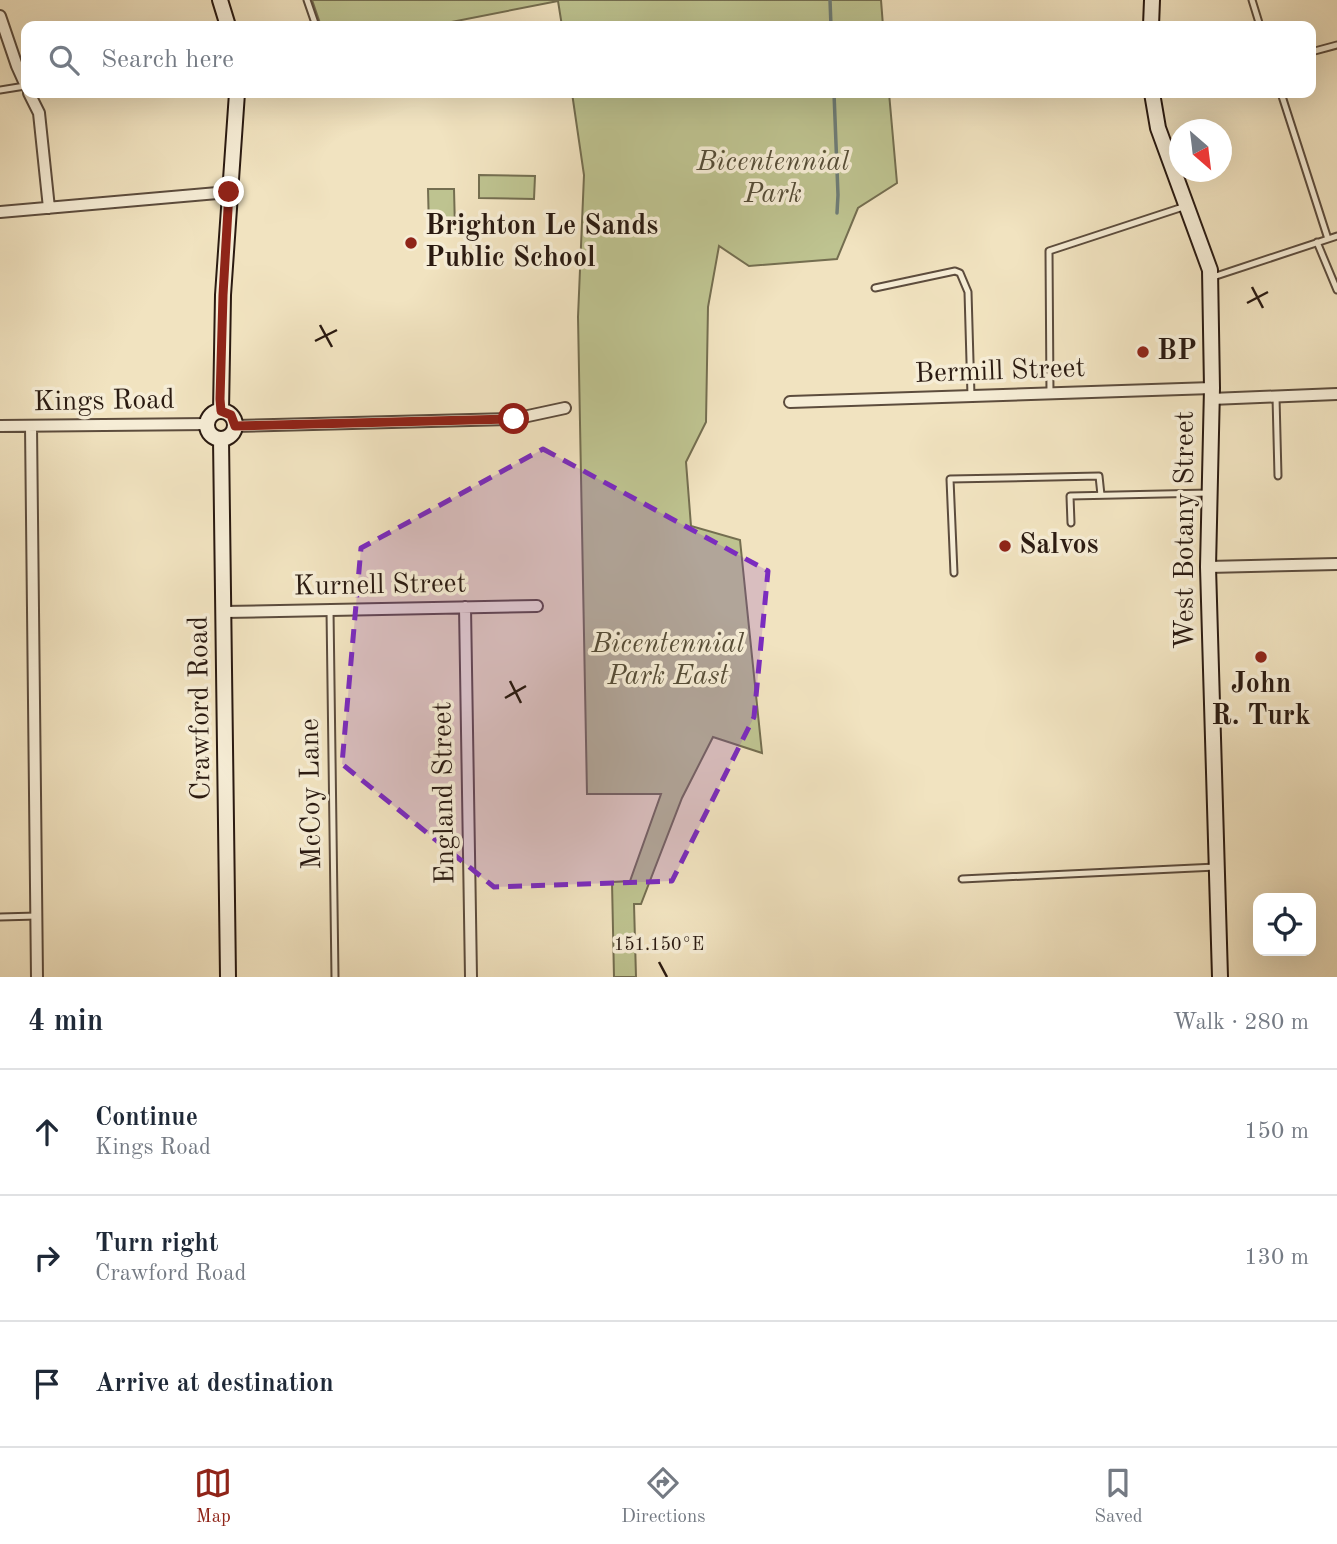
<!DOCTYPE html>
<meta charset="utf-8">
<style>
:root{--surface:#fff;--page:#f2f2f3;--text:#1f2937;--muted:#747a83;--line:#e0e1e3;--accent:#8f2418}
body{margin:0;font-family:"Old Standard TT",serif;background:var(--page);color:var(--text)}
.controls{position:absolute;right:21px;bottom:21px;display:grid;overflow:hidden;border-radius:14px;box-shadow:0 7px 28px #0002}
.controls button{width:63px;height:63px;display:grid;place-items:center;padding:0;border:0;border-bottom:2px solid var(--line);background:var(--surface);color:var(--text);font:35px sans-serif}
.compass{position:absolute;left:1169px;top:119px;width:63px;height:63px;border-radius:50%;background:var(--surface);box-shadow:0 7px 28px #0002;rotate:152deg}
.stop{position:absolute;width:21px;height:21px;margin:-16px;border:5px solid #8f2418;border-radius:50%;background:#fff}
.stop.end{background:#8f2418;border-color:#fff;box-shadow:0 2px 7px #0008}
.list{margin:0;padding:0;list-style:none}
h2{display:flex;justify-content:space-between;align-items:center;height:91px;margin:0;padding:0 28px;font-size:30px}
h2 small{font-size:23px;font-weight:400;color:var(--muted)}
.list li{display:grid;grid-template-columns:46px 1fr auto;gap:21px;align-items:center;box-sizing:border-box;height:126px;padding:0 28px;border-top:2px solid var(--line)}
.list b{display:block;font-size:26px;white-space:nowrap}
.list p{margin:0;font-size:23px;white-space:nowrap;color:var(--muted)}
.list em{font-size:23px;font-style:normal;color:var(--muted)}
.icon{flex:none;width:38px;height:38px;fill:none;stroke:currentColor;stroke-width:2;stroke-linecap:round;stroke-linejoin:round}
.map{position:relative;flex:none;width:1337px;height:977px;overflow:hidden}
.search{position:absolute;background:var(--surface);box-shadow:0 7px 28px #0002;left:21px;right:21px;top:21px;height:77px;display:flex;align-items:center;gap:18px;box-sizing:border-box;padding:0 24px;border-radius:14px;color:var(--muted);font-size:26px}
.sheet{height:469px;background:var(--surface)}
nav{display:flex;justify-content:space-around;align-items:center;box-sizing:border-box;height:98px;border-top:2px solid var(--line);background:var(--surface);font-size:19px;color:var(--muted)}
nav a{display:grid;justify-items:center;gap:4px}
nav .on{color:var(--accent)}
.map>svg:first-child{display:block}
.green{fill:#bec390;stroke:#746e50;stroke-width:2}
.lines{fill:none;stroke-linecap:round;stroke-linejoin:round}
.stream{stroke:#6e7c76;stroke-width:3.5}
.lane-casing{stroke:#5c4c3d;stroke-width:9}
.street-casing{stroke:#5c4c3d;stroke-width:14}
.secondary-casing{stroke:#2a1a11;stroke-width:18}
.lane{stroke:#f6edd6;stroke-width:5}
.street{stroke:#f6edd6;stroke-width:10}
.secondary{stroke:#f6edd6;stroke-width:14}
.route{stroke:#8f2418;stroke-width:9}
.marked{fill:#7b2cbf;fill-opacity:0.2;stroke:#7b2cbf;stroke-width:5;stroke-dasharray:14 9;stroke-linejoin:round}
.ticks{fill:none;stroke:#2a1a11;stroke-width:2.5}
.poi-dot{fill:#8f2418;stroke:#f6edd6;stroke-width:2.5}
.labels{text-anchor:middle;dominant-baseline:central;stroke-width:7;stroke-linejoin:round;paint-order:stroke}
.park-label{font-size:28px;font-style:italic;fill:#564d37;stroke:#f6edd6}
.poi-label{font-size:28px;font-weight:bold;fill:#2a1a11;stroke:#f6edd6;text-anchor:start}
.street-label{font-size:28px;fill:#2a1a11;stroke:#f6edd6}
.ticks-label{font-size:18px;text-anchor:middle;fill:#2a1a11;stroke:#f6edd6;stroke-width:7;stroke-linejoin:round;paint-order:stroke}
</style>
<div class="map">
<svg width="1337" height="977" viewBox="0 0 1337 977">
<rect width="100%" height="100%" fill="#f1e3c0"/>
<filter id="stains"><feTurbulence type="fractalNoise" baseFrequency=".00286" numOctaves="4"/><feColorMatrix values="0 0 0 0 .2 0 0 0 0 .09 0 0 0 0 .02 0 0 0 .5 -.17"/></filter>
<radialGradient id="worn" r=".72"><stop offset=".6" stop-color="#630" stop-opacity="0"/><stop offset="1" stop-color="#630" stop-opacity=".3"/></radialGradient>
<path class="green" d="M312 0H881L883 26H562L558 1 431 26H321Z
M572 93H889L897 183 858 208 837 259 749 266 719 246 708 307 706 422 686 462 691 526 740 540 762 753 713 737 682 798 641 904H634L636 977H614L612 882 630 881 661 794H587L578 317 584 175Z
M479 175 535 176 534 199 479 198Z
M428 189H454L455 229 429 230Z"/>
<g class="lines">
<path class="stream" d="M830 0 831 26
M834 93 838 195 837 213"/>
<defs>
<path id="lane" d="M307 0 316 26
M1252 0 1260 26
M1311 52 1337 45
M0 90 25 86
M1281 93 1328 239
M1317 242 1337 290
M1213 277 1337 236
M875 288 955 271 960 273 968 292 971 396
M1050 393 1049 251 1186 206
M1276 397 1278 476
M1071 523 1070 496 1209 493
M954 573 950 479 1099 476 1101 495
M330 610 335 977
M962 879 1216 867
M0 917 37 916"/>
<path id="street" d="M0 16 17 66 26 86
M29 93 39 113 49 208
M0 212 229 192
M1211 399 1337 394
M790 402 1212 388
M0 426 208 424
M31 426 37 977
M235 426 514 419 565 408
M1208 567 1337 564
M465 607 471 977
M224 612 537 606"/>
<path id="secondary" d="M220 0 228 26
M1151 26 1152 0
M1152 93 1158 128 1210 270 1212 388 1208 567 1220 977
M221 411 223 295 237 93
M207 425a14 14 0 1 1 28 0a14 14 0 1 1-28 0Z
M221 439 228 977"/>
</defs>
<use href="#lane" class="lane-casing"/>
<use href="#street" class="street-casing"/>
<use href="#secondary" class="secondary-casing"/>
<use href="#lane" class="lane"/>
<use href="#street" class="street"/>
<use href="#secondary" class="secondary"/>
</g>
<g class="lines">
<path class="route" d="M229 192 223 295 220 399 221 411 231 415 235 426 514 419"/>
</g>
<path class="marked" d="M543 449 768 571 754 717 672 881 494 887 342 764 361 548Z"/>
<path class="ticks" d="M1252 287 1263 308M1247 303 1268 292M320 325 332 347M315 341 337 330M510 681 521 703M505 698 526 686M659 962 667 977"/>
<g class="poi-dot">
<circle cx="411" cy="243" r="7"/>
<circle cx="1143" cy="352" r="7"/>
<circle cx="1005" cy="546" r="7"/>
<circle cx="1261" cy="657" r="7"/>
</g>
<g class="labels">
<g class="park-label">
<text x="773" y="163">Bicentennial<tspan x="773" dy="32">Park</tspan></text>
<text x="668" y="645">Bicentennial<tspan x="668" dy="32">Park East</tspan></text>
</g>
<g class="poi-label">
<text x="425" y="227">Brighton Le Sands<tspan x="425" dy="32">Public School</tspan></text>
<text x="1157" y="352">BP</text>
<text x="1019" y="546">Salvos</text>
<text x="1261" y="685" text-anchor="middle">John<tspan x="1261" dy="32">R. Turk</tspan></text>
</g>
<g class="street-label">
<text transform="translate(1000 372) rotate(-2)">Bermill Street</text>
<text transform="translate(104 402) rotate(-1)">Kings Road</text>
<text transform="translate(1186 530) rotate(-90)">West Botany Street</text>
<text transform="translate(380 586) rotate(-1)">Kurnell Street</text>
<text transform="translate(201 708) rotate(-91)">Crawford Road</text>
<text transform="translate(445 793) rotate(-91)">England Street</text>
<text transform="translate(312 794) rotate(-91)">McCoy Lane</text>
</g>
</g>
<g class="ticks-label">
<text x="659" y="950">151.150°E</text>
</g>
<rect width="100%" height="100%" filter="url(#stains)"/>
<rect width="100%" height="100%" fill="url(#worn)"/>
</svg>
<div class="controls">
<button><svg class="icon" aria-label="locate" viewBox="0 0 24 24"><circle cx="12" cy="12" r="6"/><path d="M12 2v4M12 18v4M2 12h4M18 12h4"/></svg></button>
</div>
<svg class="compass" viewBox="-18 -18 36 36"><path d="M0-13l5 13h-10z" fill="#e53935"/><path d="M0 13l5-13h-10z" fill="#747a83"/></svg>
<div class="stop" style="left:514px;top:419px"></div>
<div class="stop end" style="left:229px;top:192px"></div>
<div class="search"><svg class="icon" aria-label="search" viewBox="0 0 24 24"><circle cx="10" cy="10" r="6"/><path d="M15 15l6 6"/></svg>Search here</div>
</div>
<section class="sheet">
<h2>4 min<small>Walk · 280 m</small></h2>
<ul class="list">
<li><svg class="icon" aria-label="ahead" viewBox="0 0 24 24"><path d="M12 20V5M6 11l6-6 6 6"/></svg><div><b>Continue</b><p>Kings Road</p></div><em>150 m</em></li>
<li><svg class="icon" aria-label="right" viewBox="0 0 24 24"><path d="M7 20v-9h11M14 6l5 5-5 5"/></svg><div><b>Turn right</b><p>Crawford Road</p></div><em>130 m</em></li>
<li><svg class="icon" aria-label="arrive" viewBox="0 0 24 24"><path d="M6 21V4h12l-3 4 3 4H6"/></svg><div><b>Arrive at destination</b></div></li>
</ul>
</section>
<nav>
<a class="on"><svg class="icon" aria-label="map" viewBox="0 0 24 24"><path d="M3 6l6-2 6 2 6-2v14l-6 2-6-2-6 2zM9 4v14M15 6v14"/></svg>Map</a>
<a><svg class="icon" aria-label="directions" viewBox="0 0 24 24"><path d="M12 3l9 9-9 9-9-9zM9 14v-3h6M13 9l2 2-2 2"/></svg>Directions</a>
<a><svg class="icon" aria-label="saved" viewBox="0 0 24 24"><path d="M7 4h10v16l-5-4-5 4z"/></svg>Saved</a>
</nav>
